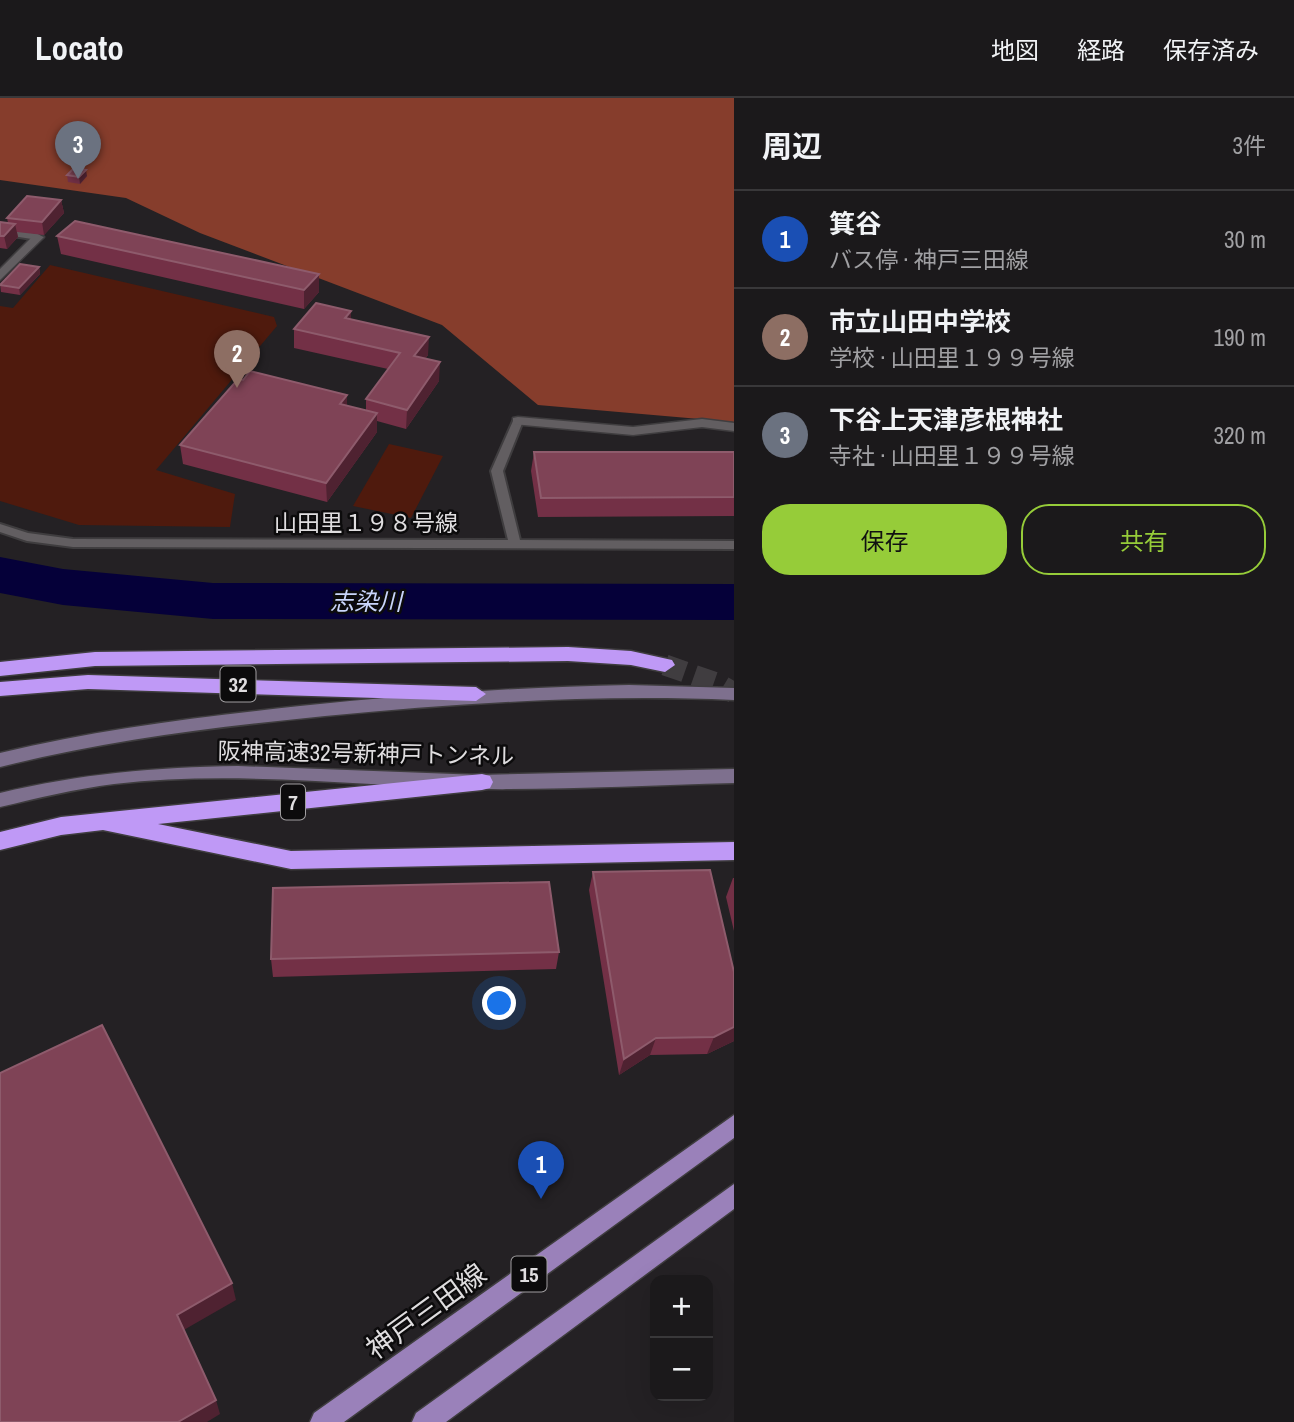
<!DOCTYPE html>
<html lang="ja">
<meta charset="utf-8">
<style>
:root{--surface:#1b191b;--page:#282628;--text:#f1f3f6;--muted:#a0a0a3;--line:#39383a;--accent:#96cc39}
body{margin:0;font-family:"Archivo Narrow","Noto Sans JP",sans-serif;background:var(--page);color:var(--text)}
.controls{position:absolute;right:21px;bottom:21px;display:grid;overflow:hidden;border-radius:14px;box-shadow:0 7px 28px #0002}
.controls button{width:63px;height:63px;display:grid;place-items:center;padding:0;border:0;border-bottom:2px solid var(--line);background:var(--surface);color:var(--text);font:35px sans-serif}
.you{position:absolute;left:500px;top:906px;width:24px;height:24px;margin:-18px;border:5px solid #fff;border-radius:50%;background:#1a73e8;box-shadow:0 0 0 10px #1a73e833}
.badge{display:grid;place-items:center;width:46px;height:46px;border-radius:50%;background:var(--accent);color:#fff;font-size:23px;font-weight:700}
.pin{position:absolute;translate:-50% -58px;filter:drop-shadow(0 2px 4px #0008)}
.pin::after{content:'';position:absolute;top:37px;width:24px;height:21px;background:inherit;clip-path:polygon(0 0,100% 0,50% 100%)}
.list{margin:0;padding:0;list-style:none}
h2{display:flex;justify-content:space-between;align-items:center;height:91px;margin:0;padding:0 28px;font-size:30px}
h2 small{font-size:23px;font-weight:400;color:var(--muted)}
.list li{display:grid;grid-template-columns:46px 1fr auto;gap:21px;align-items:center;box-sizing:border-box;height:98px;padding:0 28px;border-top:2px solid var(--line)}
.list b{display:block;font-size:26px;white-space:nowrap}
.list p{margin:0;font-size:23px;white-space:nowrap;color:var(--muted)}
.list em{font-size:23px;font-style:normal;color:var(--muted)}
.actions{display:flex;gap:14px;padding:21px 28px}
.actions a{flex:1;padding:16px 0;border:2px solid var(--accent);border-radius:28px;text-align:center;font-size:24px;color:var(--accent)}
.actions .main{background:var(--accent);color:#111}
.map{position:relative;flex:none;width:734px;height:1324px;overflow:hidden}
header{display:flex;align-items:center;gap:42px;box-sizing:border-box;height:98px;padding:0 35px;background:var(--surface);border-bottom:2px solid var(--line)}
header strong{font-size:33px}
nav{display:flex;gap:38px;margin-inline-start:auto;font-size:24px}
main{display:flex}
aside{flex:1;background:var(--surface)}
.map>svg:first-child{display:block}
.green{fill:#4f1a0d}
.forest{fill:#863d2c}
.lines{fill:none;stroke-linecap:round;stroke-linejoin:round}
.river{fill:#050039;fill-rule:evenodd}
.highway-tunnel{stroke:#403d40;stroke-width:21;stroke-dasharray:21 10;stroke-linecap:butt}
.lane-casing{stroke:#3f3d3f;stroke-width:4}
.street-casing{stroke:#3f3d3f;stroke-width:3}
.secondary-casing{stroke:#3f3d3f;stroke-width:3}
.primary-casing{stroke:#3f3d3f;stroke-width:3}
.highway-casing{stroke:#3f3d3f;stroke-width:3}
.lane{fill:#625e61;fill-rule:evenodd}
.street{fill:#625e61;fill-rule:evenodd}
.secondary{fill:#7e708e;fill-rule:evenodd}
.primary{fill:#9a81ba;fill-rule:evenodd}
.highway{fill:#bf99f6;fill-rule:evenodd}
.wall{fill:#733046}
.shaded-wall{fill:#4f2231}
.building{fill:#7f4356;stroke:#8e5b6c;stroke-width:2}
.labels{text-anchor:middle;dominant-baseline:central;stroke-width:5;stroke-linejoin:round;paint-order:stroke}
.shield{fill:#0c0b0c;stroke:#a09ea0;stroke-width:2}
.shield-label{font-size:21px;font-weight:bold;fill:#dfdddf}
.street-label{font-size:23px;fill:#dfdddf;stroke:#0c0b0c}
.water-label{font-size:24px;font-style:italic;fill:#c9d5fb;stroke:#0c0b0c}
.near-street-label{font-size:28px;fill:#dfdddf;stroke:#0c0b0c}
</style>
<header>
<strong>Locato</strong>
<nav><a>地図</a><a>経路</a><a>保存済み</a></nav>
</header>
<main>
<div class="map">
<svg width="734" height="1324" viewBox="0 0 734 1324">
<rect width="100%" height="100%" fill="#242124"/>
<path class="green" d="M50 167 274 219 277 228 156 372 235 396 230 429 79 427 0 403V208L13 210Z
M389 346 443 358 411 420 353 408Z"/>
<path class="forest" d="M0 0H734V324L538 307 442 227 200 135 126 100 0 82Z"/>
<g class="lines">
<path class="river" d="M0 459 63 471 213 485 734 486V522L213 521 63 507 0 495Z"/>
<path class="highway-tunnel" d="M665 567 719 586 734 595"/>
<defs>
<path id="lane" d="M0 130 38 136 43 139 38 142 0 136Z
M518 320 523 323 503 373 520 442 734 443V451L73 449 27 443 0 434V426L28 435 73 441 508 442 491 373 513 323Z"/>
<path id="street" d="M34 137 44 139 0 182V171Z
M518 319 633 329 702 321 734 325V333L702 329 633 337 513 326V320Z"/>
<path id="secondary" d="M629 587 734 590V602C597 596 462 605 325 618 216 629 107 642 0 669V655C99 631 199 619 300 608 409 597 519 589 629 587Z
M238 668 480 677 734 671V685C649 687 564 692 480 691 358 688 235 672 114 686 75 691 38 700 0 709V695C79 676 156 669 238 668Z"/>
<path id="primary" d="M734 1017V1040L344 1324H310L314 1315Z
M734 1086V1111L446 1324H412L416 1315Z"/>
<path id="highway" d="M568 549 631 553 672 562 675 567 665 574 631 567 568 563 95 568 0 578V564L95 554Z
M88 577 476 589 486 596 476 603 88 591 0 598V584Z
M482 676 490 678 493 684 490 690 482 692 158 726 291 753 734 744V762L291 771 103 732 61 737 0 752V734L61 719Z"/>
</defs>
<use href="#lane" class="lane-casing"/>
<use href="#street" class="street-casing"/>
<use href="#secondary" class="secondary-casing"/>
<use href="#primary" class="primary-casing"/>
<use href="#highway" class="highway-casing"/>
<use href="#lane" class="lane"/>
<use href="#street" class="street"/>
<use href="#secondary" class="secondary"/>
<use href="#primary" class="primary"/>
<use href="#highway" class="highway"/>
</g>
<path class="wall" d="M67 77 87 78 80 86 68 84Z
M61 102 64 115 44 137 17 134 18 139 7 151 0 150V124L8 125 7 120Z
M57 138 319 176V194L304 211 61 156Z
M39 169 40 176 20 197 1 194 0 186Z
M351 222 428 257 425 261 439 283 406 331 377 323V334L327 404 183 366 180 347 347 297V308L366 312V301L388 271 294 250V231Z
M534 354H734V418L538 419 531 373Z
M593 774 734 874V943L707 956 650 957 619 977 589 792Z
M733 780H734V833L726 799Z
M559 854 556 871 273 879 271 861Z"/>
<path class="shaded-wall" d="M86 72 87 78 80 86 79 79Z
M61 102 64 115 44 137 42 124Z
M15 126 18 139 7 151 4 138Z
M39 169 40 176 20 197 19 190Z
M319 176V194L304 211V192Z
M351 213V231L345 220Z
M429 239 428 257 414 277V258Z
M440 264 439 283 406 331 407 312Z
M347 297V316L340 306Z
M377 315V334L327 404 326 385Z
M734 929V943L707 956 714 939Z
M656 940 650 957 619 977 624 961Z
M232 1185 236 1202 182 1233 177 1217Z
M216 1302 220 1316 207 1324H178Z"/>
<path class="building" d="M74 70 86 72 79 79 67 77Z
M27 98 61 102 42 124 7 120Z
M75 123 319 176 304 192 57 138Z
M0 124 15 126 4 138H0Z
M20 166 39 169 19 190 0 187Z
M316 205 351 213 345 220 429 239 414 258 440 264 407 312 366 301 400 255 294 231Z
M250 273 347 297 340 306 377 315 326 385 180 347 238 281 243 282Z
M534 354H734V399L541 400Z
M710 772 734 874V929L714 939 656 940 624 961 593 774Z
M549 784 559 854 271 861 273 790Z
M102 927 232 1185 177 1217 216 1302 178 1324H0V975Z"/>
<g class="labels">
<g class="shield">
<rect x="220.5" y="568.5" width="35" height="35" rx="5"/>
<rect x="281" y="686.5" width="24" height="35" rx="5"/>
<rect x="511.5" y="1158.5" width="35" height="35" rx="5"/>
</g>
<g class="shield-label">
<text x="238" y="586">32</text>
<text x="293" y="704">7</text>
<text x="529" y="1176">15</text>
</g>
<g class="street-label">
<text x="366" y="424">山田里１９８号線</text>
<text transform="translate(366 655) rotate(1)">阪神高速32号新神戸トンネル</text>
</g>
<g class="water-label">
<text x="366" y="503">志染川</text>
</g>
<g class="near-street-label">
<text transform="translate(426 1213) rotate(-36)">神戸三田線</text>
</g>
</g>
</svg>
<div class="controls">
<button>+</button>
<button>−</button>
</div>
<div class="you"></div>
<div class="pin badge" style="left:541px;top:1101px;background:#1a4fb4">1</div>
<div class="pin badge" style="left:237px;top:290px;background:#8d6e63">2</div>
<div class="pin badge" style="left:78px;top:81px;background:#6b7280">3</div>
</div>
<aside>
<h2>周辺<small>3件</small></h2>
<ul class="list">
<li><span class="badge" style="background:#1a4fb4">1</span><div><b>箕谷</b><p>バス停 · 神戸三田線</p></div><em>30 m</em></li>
<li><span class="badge" style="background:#8d6e63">2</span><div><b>市立山田中学校</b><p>学校 · 山田里１９９号線</p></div><em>190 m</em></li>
<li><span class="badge" style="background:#6b7280">3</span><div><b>下谷上天津彦根神社</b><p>寺社 · 山田里１９９号線</p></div><em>320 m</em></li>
</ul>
<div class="actions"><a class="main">保存</a><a>共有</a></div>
</aside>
</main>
